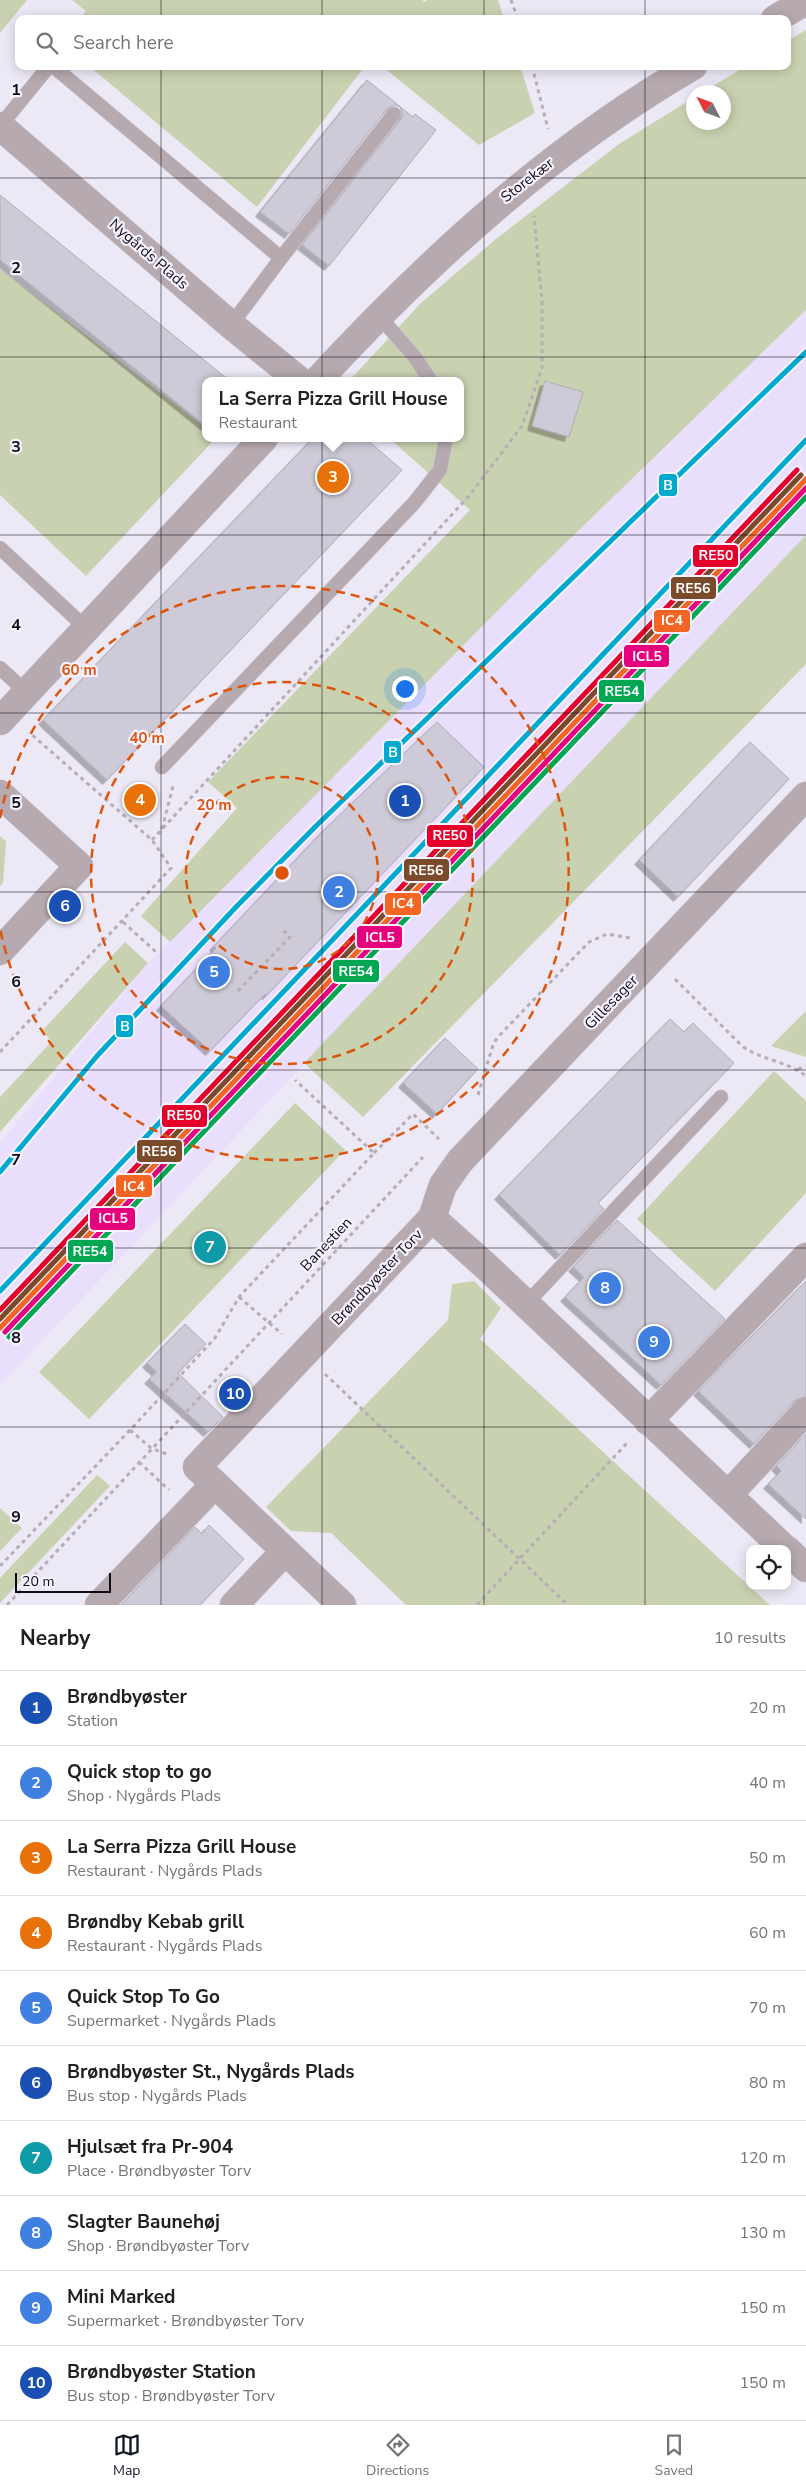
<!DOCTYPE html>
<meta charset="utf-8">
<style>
:root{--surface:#fff;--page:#f2f2f2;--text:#202124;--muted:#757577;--line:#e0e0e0;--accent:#111827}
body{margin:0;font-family:"Nunito Sans",sans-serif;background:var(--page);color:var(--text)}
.controls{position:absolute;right:15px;bottom:15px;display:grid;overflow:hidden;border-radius:10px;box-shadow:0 2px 12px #0003}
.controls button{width:45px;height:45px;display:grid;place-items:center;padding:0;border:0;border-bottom:1px solid var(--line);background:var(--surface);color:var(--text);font:25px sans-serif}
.compass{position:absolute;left:686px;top:85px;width:45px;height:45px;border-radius:50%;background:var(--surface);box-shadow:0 2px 12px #0003;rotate:312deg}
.scale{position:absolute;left:15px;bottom:12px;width:96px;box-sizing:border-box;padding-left:5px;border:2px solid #100c16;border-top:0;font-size:14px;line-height:18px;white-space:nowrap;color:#100c16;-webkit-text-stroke:4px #f6f1ff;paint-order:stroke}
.you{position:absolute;left:404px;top:688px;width:18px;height:18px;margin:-12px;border:4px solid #fff;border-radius:50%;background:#1a73e8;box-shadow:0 0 0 8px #1a73e833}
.badge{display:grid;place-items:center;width:32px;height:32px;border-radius:50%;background:var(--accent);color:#fff;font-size:16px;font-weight:700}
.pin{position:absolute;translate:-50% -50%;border:2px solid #fff;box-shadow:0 1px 5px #0006}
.popup{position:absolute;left:202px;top:377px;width:262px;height:65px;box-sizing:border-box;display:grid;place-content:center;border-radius:10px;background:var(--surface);filter:drop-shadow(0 1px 4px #0005);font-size:16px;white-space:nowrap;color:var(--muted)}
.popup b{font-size:19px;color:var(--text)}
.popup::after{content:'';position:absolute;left:50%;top:100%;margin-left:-10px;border:10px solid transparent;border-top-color:var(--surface)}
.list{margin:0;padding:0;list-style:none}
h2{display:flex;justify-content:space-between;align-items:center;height:65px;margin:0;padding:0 20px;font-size:21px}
h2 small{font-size:16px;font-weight:400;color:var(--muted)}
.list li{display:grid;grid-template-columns:32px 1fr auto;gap:15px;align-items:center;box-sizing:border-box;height:75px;padding:0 20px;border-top:1px solid var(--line)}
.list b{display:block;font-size:19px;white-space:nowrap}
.list p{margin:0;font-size:16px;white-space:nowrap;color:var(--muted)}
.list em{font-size:16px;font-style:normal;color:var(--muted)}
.icon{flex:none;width:28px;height:28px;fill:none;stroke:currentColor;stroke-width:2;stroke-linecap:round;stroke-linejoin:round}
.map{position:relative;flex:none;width:806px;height:1605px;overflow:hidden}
.search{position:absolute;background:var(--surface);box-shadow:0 2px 12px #0003;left:15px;right:15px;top:15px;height:55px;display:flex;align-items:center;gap:12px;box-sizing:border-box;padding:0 18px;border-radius:10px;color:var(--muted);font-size:19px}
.sheet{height:815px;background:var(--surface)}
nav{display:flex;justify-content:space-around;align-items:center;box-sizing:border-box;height:70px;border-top:1px solid var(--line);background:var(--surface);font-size:14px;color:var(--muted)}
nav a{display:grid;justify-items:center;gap:2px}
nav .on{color:var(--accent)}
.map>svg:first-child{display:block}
.built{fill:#e9defb}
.green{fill:#c9d2b0}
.building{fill:#cecad7;stroke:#afabb7;filter:url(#shadow)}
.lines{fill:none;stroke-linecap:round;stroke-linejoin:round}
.lane-casing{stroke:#cac6d1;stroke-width:15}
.street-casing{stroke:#cac6d1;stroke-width:29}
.path{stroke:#b6adb5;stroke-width:3;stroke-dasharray:4 4;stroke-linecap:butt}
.lane{stroke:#b6a9af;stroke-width:14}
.street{stroke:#b6a9af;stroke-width:28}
.rail-1-casing{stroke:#f6f1ff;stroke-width:9}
.rail-2-casing{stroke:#f6f1ff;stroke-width:9}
.rail-3-casing{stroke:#f6f1ff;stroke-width:9}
.rail-4-casing{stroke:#f6f1ff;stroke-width:9}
.rail-5-casing{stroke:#f6f1ff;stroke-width:9}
.rail-6-casing{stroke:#f6f1ff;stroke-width:9}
.rail-1{stroke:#f26522;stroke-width:5}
.rail-2{stroke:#e5007d;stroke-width:5}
.rail-3{stroke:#7a4b2a;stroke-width:5}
.rail-4{stroke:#00a651;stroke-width:5}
.rail-5{stroke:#e4002b;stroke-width:5}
.rail-6{stroke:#00a9ce;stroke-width:5}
.grid{fill:none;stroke:#100c16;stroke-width:1;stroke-opacity:0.55}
.ring{fill:none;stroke:#dd550c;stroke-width:2.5;stroke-dasharray:9 6}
.labels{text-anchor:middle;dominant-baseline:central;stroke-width:4.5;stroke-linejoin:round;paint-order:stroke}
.street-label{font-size:15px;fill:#100c16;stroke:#f6f1ff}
.grid-label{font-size:16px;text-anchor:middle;font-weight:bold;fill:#100c16;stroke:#f6f1ff;stroke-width:4.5;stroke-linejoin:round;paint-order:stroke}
.centre{fill:#dd550c;stroke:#f6f1ff;stroke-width:2.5}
.ring-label{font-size:15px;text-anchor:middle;font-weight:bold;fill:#dd550c;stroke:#f6f1ff;stroke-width:4.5;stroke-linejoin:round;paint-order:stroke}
.line-badge{stroke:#f6f1ff;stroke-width:2}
.badge-label{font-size:14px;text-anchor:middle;font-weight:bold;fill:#fff}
</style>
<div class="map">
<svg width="806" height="1605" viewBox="0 0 806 1605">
<defs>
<filter id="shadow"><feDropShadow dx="-4.5" dy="4.5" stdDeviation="0" flood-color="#0004"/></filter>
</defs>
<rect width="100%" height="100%" fill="#ede8f6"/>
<path class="built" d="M806 310V535L0 1385V1143L148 963 541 567Z"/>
<path class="green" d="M0 0H27L0 33Z
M72 0H422L425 2 427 0H498L504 19H80L86 11Z
M806 30V310L541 567 170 942 141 916 237 808 208 782 470 510 389 438H460V381H349L421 303 496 239 619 144 693 98 694 122H724V92H703L746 66H787V41Z
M89 66H365L257 207Z
M382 66H520L535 113 479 145Z
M0 269 205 427V438H216L86 576 0 495Z
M806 535V664L363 1117 304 1063Z
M0 836 6 841 3 883 0 886Z
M125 942 148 963 0 1132V1097L52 1041 42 1031Z
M806 1011V1057L771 1046Z
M774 1071 806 1101V1193L715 1291 637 1219Z
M295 1103 345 1150 89 1419 39 1372Z
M474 1281 501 1308 480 1339 770 1605H406L331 1533 291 1531 266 1507 448 1320 452 1284Z
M97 1475 110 1486 0 1603V1578Z
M0 1508 22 1528 0 1551Z"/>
<path class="building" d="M367 80 413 117 415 114 436 130 329 266 302 245 401 119 403 115 400 107 395 105 387 109 289 234 260 212Z
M0 195 230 381H206V426L0 260Z
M545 381 583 392 569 437 532 426Z
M313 438H365L402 470 107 780 43 720Z
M437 722 484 767 267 995 265 994 210 1051 161 1006 216 948 214 946 323 831Z
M750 742 789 779 678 897 639 860Z
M670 1019 684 1032 693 1023 734 1063 598 1203 604 1209 560 1255 499 1195Z
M445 1038 478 1069 437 1114 403 1083Z
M617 1220 725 1319 661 1385 565 1297 584 1277 573 1267Z
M806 1281V1396L795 1400 754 1444 698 1391Z
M185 1324 206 1344 178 1373 223 1417 208 1432 149 1379 157 1372 147 1363Z
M806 1434V1519L768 1484 781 1471 776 1466Z
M209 1525 244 1559 200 1605H121L195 1527 202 1534Z"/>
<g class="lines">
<defs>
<path id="lane" d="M53 66 281 258 231 325
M0 126 49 66
M281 258 394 114
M378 315 414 356 431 381
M0 548 87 629
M0 668 26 692
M162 767 414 503 440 470 446 438
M526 1304 721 1097"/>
<path id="street" d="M775 19 806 1
M0 126 231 325 300 381
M317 381C429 260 550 149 693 66
M0 721 264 438
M0 794 79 866 0 951
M432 1218 489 1269 785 1549
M648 1421 806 1257
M728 1495 806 1411
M787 1550 806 1568
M99 1605 215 1484
M234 1605 285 1551
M342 1605 197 1467 432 1218 443 1185 460 1161 806 796"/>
</defs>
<use href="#lane" class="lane-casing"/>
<use href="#street" class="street-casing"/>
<path class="path" d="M511 0 518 19
M532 66 548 129
M162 829 173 786
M152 840 469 496 522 426 542 368V302L534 216
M123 922 156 952
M675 979 742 1046C761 1060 787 1061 806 1076
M238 991 290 937 283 930
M0 1052 171 868 152 840 31 734
M798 1069 806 1066
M478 1095 493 1045 497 1038 589 942 607 934 630 938
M374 1153 413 1114 439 1139
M239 1297 282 1334
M325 1374 568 1605
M130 1430 151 1448 169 1455
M139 1462 169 1490
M0 1566 130 1430 215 1338 239 1297 374 1153 295 1080
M7 1605 423 1157
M477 1605 627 1443"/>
<use href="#lane" class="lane"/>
<use href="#street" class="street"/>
<defs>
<path id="rail-1" d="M0 1328 806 479"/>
<path id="rail-2" d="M5 1332 806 488"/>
<path id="rail-3" d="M0 1319 801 475"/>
<path id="rail-4" d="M9 1337 806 497"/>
<path id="rail-5" d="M0 1310 797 470"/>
<path id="rail-6" d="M0 1172 97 1056 236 907 316 826 806 352
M0 1291 806 440"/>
</defs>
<use href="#rail-1" class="rail-1-casing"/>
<use href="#rail-2" class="rail-2-casing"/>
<use href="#rail-3" class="rail-3-casing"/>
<use href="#rail-4" class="rail-4-casing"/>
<use href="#rail-5" class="rail-5-casing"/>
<use href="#rail-6" class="rail-6-casing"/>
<use href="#rail-1" class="rail-1"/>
<use href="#rail-2" class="rail-2"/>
<use href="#rail-3" class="rail-3"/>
<use href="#rail-4" class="rail-4"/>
<use href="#rail-5" class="rail-5"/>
<use href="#rail-6" class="rail-6"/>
</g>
<path class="grid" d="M161 0V19M322 0V19M484 0V19M645 0V19M161 66V1605M322 66V1605M484 66V1605M645 66V1605M0 178H806M0 357H806M0 535H806M0 713H806M0 892H806M0 1070H806M0 1248H806M0 1427H806"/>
<g class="ring">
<circle cx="282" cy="873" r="96"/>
<circle cx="282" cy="873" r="191"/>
<path d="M0 818A287 287 0 1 1 0 928"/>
</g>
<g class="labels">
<g class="street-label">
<text transform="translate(527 180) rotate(-38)">Storekær</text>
<text transform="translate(149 254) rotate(41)">Nygårds Plads</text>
<text transform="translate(611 1002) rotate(-46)">Gillesager</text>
<text transform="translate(326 1244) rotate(-47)">Banestien</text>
<text transform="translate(377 1277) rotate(-47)">Brøndbyøster Torv</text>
</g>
</g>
<g class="grid-label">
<text x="16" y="95">1</text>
<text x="16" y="273">2</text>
<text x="16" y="452">3</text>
<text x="16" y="630">4</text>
<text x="16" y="808">5</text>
<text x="16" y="987">6</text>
<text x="16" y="1165">7</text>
<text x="16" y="1343">8</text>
<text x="16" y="1522">9</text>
</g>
<circle cx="282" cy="873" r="8" class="centre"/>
<g class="ring-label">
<text x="79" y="675">60 m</text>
<text x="147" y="743">40 m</text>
<text x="214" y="810">20 m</text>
</g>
<g class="line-badge">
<rect x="658" y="473" width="20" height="24" rx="5" fill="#00a9ce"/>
<rect x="692" y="544" width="47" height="24" rx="5" fill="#e4002b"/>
<rect x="670" y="576" width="47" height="24" rx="5" fill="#7a4b2a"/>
<rect x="653" y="609" width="38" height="24" rx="5" fill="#f26522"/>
<rect x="623" y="644" width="47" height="24" rx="5" fill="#e5007d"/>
<rect x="598" y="679" width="47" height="24" rx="5" fill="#00a651"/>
<rect x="383" y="740" width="19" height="24" rx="5" fill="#00a9ce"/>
<rect x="426" y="824" width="48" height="24" rx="5" fill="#e4002b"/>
<rect x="403" y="858" width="47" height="24" rx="5" fill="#7a4b2a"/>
<rect x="384" y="892" width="38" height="24" rx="5" fill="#f26522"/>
<rect x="356" y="925" width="47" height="24" rx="5" fill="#e5007d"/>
<rect x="332" y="959" width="48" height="24" rx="5" fill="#00a651"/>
<rect x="115" y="1014" width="19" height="24" rx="5" fill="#00a9ce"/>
<rect x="161" y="1104" width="47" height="24" rx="5" fill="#e4002b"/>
<rect x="136" y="1139" width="47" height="24" rx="5" fill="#7a4b2a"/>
<rect x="115" y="1174" width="38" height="24" rx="5" fill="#f26522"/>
<rect x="89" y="1207" width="47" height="24" rx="5" fill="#e5007d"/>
<rect x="67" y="1239" width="47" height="24" rx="5" fill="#00a651"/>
</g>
<g class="badge-label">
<text x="668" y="490">B</text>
<text x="716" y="560">RE50</text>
<text x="693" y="593">RE56</text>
<text x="672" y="625">IC4</text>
<text x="647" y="661">ICL5</text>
<text x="622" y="696">RE54</text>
<text x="393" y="757">B</text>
<text x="450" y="840">RE50</text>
<text x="426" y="875">RE56</text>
<text x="403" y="908">IC4</text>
<text x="380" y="942">ICL5</text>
<text x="356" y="976">RE54</text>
<text x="125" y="1031">B</text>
<text x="184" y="1120">RE50</text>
<text x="159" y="1156">RE56</text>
<text x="134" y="1191">IC4</text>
<text x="113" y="1223">ICL5</text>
<text x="90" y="1256">RE54</text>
</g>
</svg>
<div class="controls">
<button><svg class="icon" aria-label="locate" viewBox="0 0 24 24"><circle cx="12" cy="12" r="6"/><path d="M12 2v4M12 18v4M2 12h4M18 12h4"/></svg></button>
</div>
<svg class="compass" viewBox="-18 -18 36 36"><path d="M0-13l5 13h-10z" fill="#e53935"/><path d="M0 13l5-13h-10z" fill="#757577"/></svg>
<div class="scale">20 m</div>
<div class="you"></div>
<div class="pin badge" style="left:405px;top:801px;background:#1a4fb4">1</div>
<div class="pin badge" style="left:339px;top:892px;background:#3f7fe0">2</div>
<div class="pin badge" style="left:333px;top:477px;background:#e8710a">3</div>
<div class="popup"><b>La Serra Pizza Grill House</b>Restaurant</div>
<div class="pin badge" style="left:140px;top:800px;background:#e8710a">4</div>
<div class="pin badge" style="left:214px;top:972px;background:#3f7fe0">5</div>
<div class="pin badge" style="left:65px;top:906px;background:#1a4fb4">6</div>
<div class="pin badge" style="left:210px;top:1247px;background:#0f9aa8">7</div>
<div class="pin badge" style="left:605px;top:1288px;background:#3f7fe0">8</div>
<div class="pin badge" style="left:654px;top:1342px;background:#3f7fe0">9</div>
<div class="pin badge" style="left:235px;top:1394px;background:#1a4fb4">10</div>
<div class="search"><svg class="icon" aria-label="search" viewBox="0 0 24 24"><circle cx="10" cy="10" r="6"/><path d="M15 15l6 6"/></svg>Search here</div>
</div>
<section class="sheet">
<h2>Nearby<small>10 results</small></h2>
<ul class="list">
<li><span class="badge" style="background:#1a4fb4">1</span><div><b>Brøndbyøster</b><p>Station</p></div><em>20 m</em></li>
<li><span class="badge" style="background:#3f7fe0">2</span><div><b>Quick stop to go</b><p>Shop · Nygårds Plads</p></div><em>40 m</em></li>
<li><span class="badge" style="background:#e8710a">3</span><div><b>La Serra Pizza Grill House</b><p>Restaurant · Nygårds Plads</p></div><em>50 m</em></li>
<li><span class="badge" style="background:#e8710a">4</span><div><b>Brøndby Kebab grill</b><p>Restaurant · Nygårds Plads</p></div><em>60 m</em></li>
<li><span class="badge" style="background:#3f7fe0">5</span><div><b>Quick Stop To Go</b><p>Supermarket · Nygårds Plads</p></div><em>70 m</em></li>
<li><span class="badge" style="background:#1a4fb4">6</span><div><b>Brøndbyøster St., Nygårds Plads</b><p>Bus stop · Nygårds Plads</p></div><em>80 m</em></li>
<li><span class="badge" style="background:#0f9aa8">7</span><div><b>Hjulsæt fra Pr-904</b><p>Place · Brøndbyøster Torv</p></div><em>120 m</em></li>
<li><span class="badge" style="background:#3f7fe0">8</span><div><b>Slagter Baunehøj</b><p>Shop · Brøndbyøster Torv</p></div><em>130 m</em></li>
<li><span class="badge" style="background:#3f7fe0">9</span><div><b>Mini Marked</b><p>Supermarket · Brøndbyøster Torv</p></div><em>150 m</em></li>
<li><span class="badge" style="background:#1a4fb4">10</span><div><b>Brøndbyøster Station</b><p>Bus stop · Brøndbyøster Torv</p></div><em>150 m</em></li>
</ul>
</section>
<nav>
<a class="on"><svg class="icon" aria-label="map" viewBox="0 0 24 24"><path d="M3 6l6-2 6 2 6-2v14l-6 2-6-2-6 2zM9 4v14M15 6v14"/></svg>Map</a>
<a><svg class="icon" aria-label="directions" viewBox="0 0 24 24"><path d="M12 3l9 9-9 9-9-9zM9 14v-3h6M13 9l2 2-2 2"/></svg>Directions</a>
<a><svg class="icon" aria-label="saved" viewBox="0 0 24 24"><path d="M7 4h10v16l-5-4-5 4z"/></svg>Saved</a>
</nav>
